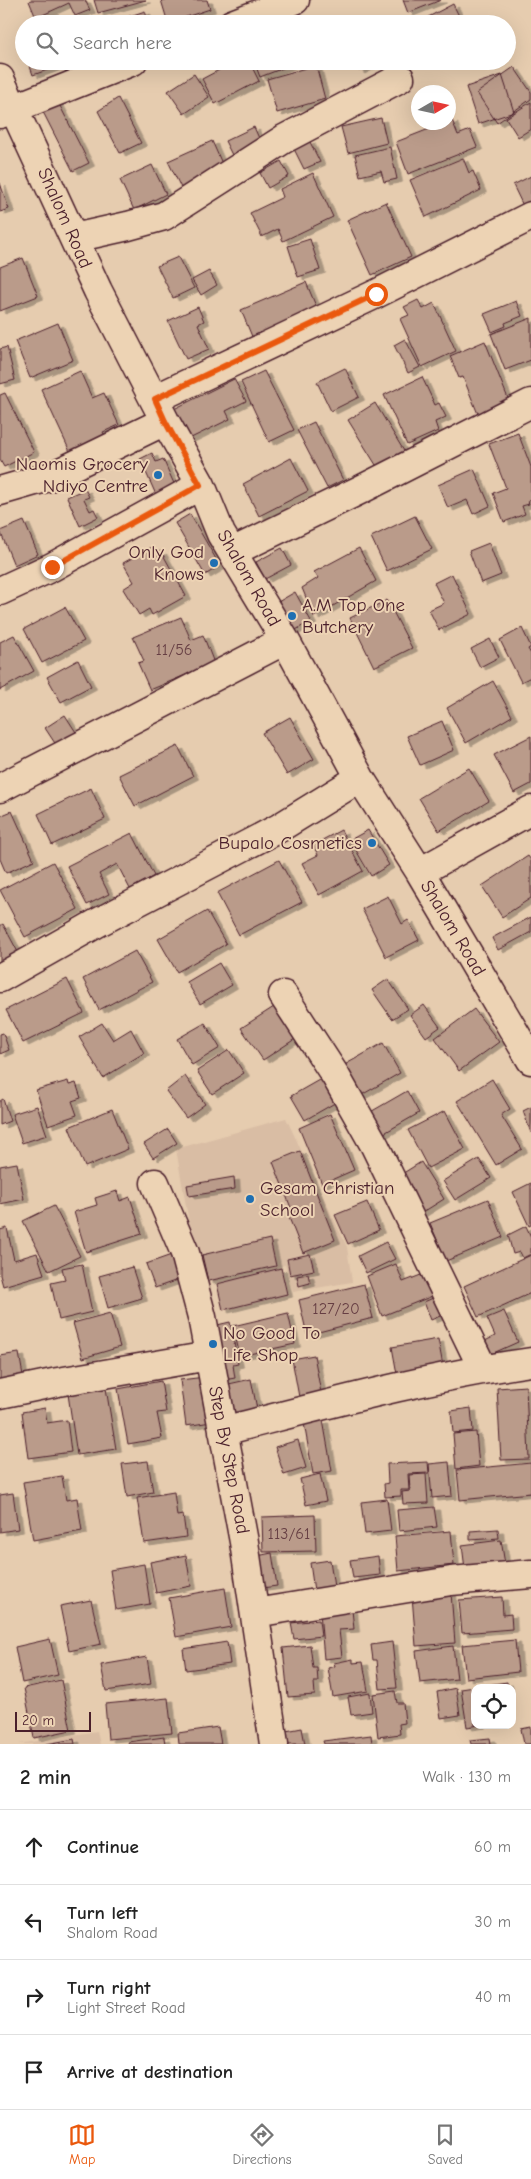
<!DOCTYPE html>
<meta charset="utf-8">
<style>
:root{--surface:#fff;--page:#f2f2f2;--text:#222;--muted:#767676;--line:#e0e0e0;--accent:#ea580c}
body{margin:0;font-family:"Comic Neue",sans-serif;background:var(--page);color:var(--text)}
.controls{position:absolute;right:15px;bottom:15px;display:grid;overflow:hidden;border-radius:10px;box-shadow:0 5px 20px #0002}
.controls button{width:45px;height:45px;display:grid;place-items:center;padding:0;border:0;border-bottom:1px solid var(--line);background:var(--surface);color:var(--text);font:25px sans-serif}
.compass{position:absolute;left:411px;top:85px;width:45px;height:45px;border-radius:50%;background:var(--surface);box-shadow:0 5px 20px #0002;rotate:81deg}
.scale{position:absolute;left:15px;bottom:12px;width:76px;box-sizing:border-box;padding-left:5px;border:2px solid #4a1f2b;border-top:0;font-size:14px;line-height:18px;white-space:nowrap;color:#4a1f2b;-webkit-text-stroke:4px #edd3b4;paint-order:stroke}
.stop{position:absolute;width:15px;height:15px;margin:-11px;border:4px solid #ea580c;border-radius:50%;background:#fff}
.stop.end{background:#ea580c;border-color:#fff;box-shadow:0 1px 5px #0008}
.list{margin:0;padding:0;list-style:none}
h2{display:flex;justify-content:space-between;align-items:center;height:65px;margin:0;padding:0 20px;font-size:21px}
h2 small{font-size:16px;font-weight:400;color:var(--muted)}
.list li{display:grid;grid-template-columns:32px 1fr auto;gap:15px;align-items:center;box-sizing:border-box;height:75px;padding:0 20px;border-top:1px solid var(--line)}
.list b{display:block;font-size:19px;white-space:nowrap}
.list p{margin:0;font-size:16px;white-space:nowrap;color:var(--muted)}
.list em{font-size:16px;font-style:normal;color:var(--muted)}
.icon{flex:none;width:28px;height:28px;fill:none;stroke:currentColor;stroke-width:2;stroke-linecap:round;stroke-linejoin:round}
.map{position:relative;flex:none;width:531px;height:1744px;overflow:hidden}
.search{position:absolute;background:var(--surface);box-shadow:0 5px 20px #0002;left:15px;right:15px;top:15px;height:55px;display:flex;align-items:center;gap:12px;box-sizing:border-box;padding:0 18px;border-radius:28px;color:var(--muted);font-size:19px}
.sheet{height:365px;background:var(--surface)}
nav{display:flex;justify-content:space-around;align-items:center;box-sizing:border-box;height:70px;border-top:1px solid var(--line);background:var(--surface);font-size:14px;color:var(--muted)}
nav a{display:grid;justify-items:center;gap:2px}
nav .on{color:var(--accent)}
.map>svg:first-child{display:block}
.built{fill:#d9bda4}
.building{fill:#ba9b8a;stroke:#4a1f2b;filter:url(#shadow)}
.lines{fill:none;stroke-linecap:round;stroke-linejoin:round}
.minor-casing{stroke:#4a1f2b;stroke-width:31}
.minor{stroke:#edd3b4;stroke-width:28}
.route{stroke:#ea580c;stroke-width:6}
.poi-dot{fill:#1f6fb2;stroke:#edd3b4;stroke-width:2}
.labels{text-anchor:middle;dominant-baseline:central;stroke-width:4;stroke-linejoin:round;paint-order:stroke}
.number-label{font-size:16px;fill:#663e43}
.street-label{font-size:19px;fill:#4a1f2b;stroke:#edd3b4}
.poi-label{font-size:19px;fill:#4a1f2b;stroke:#edd3b4;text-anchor:end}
</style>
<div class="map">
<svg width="531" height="1744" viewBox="0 0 531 1744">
<defs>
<filter id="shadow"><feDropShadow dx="5.5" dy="3" stdDeviation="0" flood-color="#0004"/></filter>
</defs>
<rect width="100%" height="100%" fill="#e6ccaf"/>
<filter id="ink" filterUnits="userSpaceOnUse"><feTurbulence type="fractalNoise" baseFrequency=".02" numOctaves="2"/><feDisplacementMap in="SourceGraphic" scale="10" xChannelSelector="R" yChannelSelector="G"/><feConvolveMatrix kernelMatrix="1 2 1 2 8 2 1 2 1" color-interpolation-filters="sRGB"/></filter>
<g filter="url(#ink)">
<path class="built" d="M286 1118 347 1247 352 1282 293 1292 285 1265 200 1285 176 1149Z
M97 1731 100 1744H19Z"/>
<path class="building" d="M31 0H85L90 10 75 16 69 3 36 18 29 1Z
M94 0H146L98 13Z
M161 0H207L210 9 168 23Z
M403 0H441L408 13Z
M453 4 463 24H415Z
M145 11 149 24H106Z
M28 61H73L33 75Z
M236 61H249L259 81 215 104 202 79Z
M261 61H290L291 65 260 77 255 64Z
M355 61H379L359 71Z
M316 65 325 99 277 113 267 79Z
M514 67 531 92V99L497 123 477 93Z
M194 74 209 97 184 114 168 91Z
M502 75 514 112 478 124 466 87Z
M118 98 141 143 120 153 98 111Z
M57 100 89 163 73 171 41 108Z
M531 102V129L518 137 506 118Z
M381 118 387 143 348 153 341 127Z
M452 120 458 135 470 130 477 147 408 174 396 142Z
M254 127 262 145 234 159 225 141Z
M309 140 320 162 304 169 293 147Z
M212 141 224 168 181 188 168 161Z
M390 147 397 179 384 182 381 171 360 176 355 155Z
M463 158 469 173 473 171 481 190 426 217 410 180Z
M281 161 289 176 268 188 260 173Z
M152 165 166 194 134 210 120 180Z
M313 173 333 217 283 241 278 229 262 237 250 213 283 197 280 189Z
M531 176V209L526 212 513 185Z
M0 183 9 209 0 212Z
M386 202 411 257 372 275 347 220Z
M310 239 320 270 298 277 288 246Z
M178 257 194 288 173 298 157 266Z
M23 258 38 296 0 311V267Z
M209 271 217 285 201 295 192 280Z
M306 282 318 311 253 339 241 310Z
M418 300 423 309 434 303 456 351 422 367 400 319 409 315 404 307Z
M516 301 522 316 505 323 506 326 492 332 484 314Z
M198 307 204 321 198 324 209 349 186 359 168 321Z
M531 318V360L505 370 491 334Z
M58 323 73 360 30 378 15 341Z
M405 339 420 367 408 373 394 345Z
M485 341 509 401 478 414 463 377 459 378 450 356Z
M7 347 15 380 0 384V349Z
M345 368 359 397 331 411 317 382Z
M80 371 92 398 104 393 119 425 103 432 107 440 72 456 41 389Z
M264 371 294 430 269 442 241 382Z
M422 377 435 405 439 403 446 417 435 422 438 431 407 445 384 395Z
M234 379 246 401 226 411 230 419 189 439 174 409Z
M5 393 34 452 4 467 0 460V395Z
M375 403 407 456 381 473 348 420Z
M314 422 343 480 327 488 297 430Z
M518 433 531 467V500L528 501 529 504 522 506 525 514 504 522 493 493 506 488 489 444Z
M152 453 156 462 163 459 176 488 157 497 140 459Z
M291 458 308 491 259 516 243 484Z
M474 469 490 506 473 514 467 500 448 508 438 485Z
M85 489 89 497 84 499 90 511 94 509 98 517 80 526 67 497Z
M190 514 220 566 205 575 175 523Z
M415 516 432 549 387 571 371 537Z
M24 521 38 554 14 565 0 531Z
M489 543 501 575 481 583 469 551Z
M152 547 156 554 161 551 186 596 152 615 149 609 139 615 123 589 134 582 123 563Z
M282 548 291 565 265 579 256 562Z
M359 548 376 581 314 617 302 588 318 578 314 572Z
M452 574 471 614 439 630 429 610 444 603 434 583Z
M295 592 311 621 294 631 278 602Z
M387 600 412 648 374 667 350 618Z
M65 607 84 641 42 663 24 629Z
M181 617 191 640 203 635 214 663 150 690 138 663 144 661 133 637Z
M522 628 531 647 528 649 531 654V677L521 682 500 640Z
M14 635 34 671 0 690V642Z
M490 639 499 657 480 667 471 649Z
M78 660 91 686 61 702 47 677Z
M493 681 512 716 466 743 447 708Z
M65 715 81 740 62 754 45 728Z
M290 717 314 759 287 775 262 733Z
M442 721 454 750 420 765 407 736Z
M531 736V784L514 793 494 755Z
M178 746 193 776 135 806 119 775Z
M469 768 489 801 439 831 419 798Z
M91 788 105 819 52 845 38 814Z
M12 811 34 860 6 873 0 859V816Z
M341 830 363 871 319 895 302 863 318 855 313 845Z
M368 830 389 865 371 876 350 840Z
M132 833 154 876 130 889 117 864 99 874 109 894 87 905 67 866Z
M528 856 531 860V898L502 917 482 886Z
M279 860 302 902 239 935 217 893Z
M53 862 78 909 25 937 0 890Z
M388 896 402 924 408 920 419 940 386 957 362 909Z
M207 911 226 944 177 972 158 939Z
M531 917V932L498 950 492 938Z
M3 924 19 954 0 965V926Z
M135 951 152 982 99 1010 83 979Z
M219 963 232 985 200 1004 187 982Z
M67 979 84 1013 23 1043 6 1010Z
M388 979 408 1009 392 1019 372 990Z
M277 1005 298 1037 263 1060 241 1028Z
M424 1005 440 1027 426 1037 410 1015Z
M474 1009 499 1042 459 1071 435 1038Z
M102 1023 113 1040 131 1029 144 1053 103 1078 79 1037Z
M205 1023 220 1048 192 1065 177 1039Z
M3 1033 9 1050 0 1054V1034Z
M383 1043 400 1073 358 1097 341 1067Z
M229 1050 244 1073 212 1094 197 1071Z
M185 1076 205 1104 186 1118 166 1091Z
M326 1076 340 1100 305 1120 291 1096Z
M492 1079 510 1109 501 1115 522 1149 496 1165 457 1101Z
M68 1081 69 1085 76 1083 81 1098 72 1101 77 1115 48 1125 36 1090Z
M407 1091 419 1113 379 1136 367 1114Z
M3 1099 10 1121 0 1125V1101Z
M37 1106 47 1135 22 1143 12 1114Z
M531 1107V1133L523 1111Z
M112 1109 128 1149 85 1167 69 1127Z
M445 1111 465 1149 428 1168 408 1130Z
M330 1114 354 1170 322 1184 299 1128Z
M168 1129 177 1143 153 1158 144 1144Z
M300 1151 335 1240 303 1253 288 1215 293 1213 273 1162Z
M479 1159 491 1178 455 1200 443 1181Z
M421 1162 444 1199 420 1214 397 1177Z
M17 1163 24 1199 0 1204V1166Z
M234 1177 235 1189 189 1196 187 1185Z
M531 1183V1225L529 1226 513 1192Z
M117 1191 120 1201 130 1197 142 1234 86 1252 74 1212 97 1205 95 1198Z
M488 1199 503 1237 446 1261 430 1223Z
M367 1202 379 1230 348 1244 335 1215Z
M54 1206 80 1256 49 1271 23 1221Z
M526 1226 531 1237V1254L523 1258 520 1252 513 1254 508 1235Z
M7 1228 14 1260 37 1253 44 1274 3 1286 0 1275V1230Z
M270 1239 276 1266 208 1281 202 1255Z
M386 1242 395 1259 366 1273 358 1256Z
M177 1253 186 1277 155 1288 146 1264Z
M310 1254 314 1270 290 1275 287 1259Z
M531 1255V1293L478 1317 464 1286Z
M82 1264 92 1312 59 1320 51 1283 65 1280 62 1268Z
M396 1264 403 1282 431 1271 440 1293 382 1316 367 1276Z
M132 1267 142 1298 108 1308 99 1276Z
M281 1268 287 1294 223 1310 217 1284Z
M308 1274 310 1283 299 1286 297 1276Z
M364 1284 373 1318 307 1335 299 1300Z
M440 1295 447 1313 431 1320 424 1302Z
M504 1311 518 1342 489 1355 483 1342 495 1336 487 1318Z
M110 1313 120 1347 83 1358 73 1323Z
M288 1313 295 1344 240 1356 233 1326Z
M230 1322 238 1364 233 1365 235 1378 224 1380 213 1326Z
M438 1339 443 1366 397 1374 392 1347Z
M19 1353 25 1387 0 1392V1356Z
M314 1355 321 1393 299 1397 292 1359Z
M205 1377 211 1422 186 1426 180 1380Z
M251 1379 259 1419 228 1425 220 1386Z
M161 1381 166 1412 157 1413 162 1438 128 1444 118 1389Z
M526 1386 529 1459 501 1460 497 1388Z
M106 1388 116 1449 77 1455 68 1394Z
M45 1408 47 1423 67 1420 71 1452 28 1458 22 1412Z
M471 1408 473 1431 453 1433 451 1411Z
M323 1420 332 1471 313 1474 304 1423Z
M476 1432 479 1466 456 1469 453 1434Z
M298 1440 306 1468 284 1475 275 1447Z
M148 1461 153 1492 127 1497 122 1464Z
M428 1462 429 1473 408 1474 409 1490H401V1496L385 1497 384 1484 388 1483 387 1464Z
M449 1462 452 1496 432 1498 429 1464Z
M531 1463V1493L460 1500 457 1470Z
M320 1474 326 1501 306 1505 300 1479Z
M426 1474 428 1503 403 1504 402 1492 410 1491 409 1475Z
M62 1476 66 1500 77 1498 82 1531 33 1540 23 1482Z
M174 1492 177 1516 183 1515 186 1537 144 1543 137 1498Z
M13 1493 18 1529 0 1532V1495Z
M387 1499 391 1531 365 1534 361 1502Z
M434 1507 437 1527 399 1531 397 1510Z
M315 1515 316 1551 263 1552 262 1517Z
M498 1529 499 1538 470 1540V1531Z
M451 1531 454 1565 398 1571 395 1536Z
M501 1540 505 1564 465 1569 462 1545Z
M272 1553 277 1586 262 1588 257 1556Z
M186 1555 191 1586 156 1593 150 1562Z
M378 1556 380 1575 353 1578 350 1560Z
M330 1560 335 1594 315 1598 310 1563Z
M144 1564 150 1604 116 1610 110 1570Z
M225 1588 231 1627 176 1637 169 1598Z
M451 1593 455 1643 416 1646 412 1596Z
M502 1597 503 1615 511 1614 512 1629 462 1633 459 1600Z
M91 1600 101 1644 69 1651 60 1606Z
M352 1610 354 1629 339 1630 342 1657 324 1659 320 1612Z
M319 1620 321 1636 294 1639 291 1623Z
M50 1639 58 1675 22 1683 15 1647Z
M515 1640 518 1672 466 1678 462 1645Z
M227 1642 230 1664 186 1670 183 1649Z
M392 1642 397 1688 380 1689 377 1660H373L371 1645Z
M310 1645 313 1668H317L318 1682H314L315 1695 288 1697 283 1648Z
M453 1646 457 1679 420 1683 416 1651Z
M147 1657 151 1684 106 1691 101 1665Z
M353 1659V1663L363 1662 368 1691 333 1697 328 1668 335 1666 334 1663Z
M61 1680 71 1730 34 1738 24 1688Z
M507 1682 508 1688H475V1725H480L467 1727 461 1689Z
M456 1688 460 1715 441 1718 437 1692Z
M395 1691 397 1703H403L405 1723 399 1724 400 1734 378 1737 373 1694Z
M370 1693 372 1712 351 1715 348 1697Z
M168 1698 172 1733 108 1739 105 1704Z
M218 1727 221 1744H179L178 1733Z
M531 1727V1744H524L521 1729Z
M302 1728 305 1744H288L286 1731Z
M371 1735 372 1744H324L323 1741Z
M164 1737 165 1744H129L128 1742Z
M490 1738 491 1744H471L470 1740Z
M74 1739 75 1744H46Z"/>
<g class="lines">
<defs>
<path id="minor" d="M232 24 295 0
M0 79 98 291 165 421 201 485 221 534 285 640 360 778 420 872 531 1060
M0 114 133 61
M74 238 128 226 164 216 284 139 400 78
M155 399 376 294 531 216
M0 491 52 476 165 421
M232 552 362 489 531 403
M0 591 52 567 201 485
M0 788 285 640
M420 872 531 810
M0 978 99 922 279 828 360 778
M283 995 335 1075 375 1146 483 1369
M155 1183 185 1253 202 1317 244 1542 274 1744
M0 1394 58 1382 209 1356
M223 1431C325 1405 426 1377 531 1362
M255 1613 451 1581 531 1574"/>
</defs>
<use href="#minor" class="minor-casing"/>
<use href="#minor" class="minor"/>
</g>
</g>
<g class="lines" filter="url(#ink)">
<path class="route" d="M52 567 200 485 165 421 155 399 376 294"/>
</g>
<g class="poi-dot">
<circle cx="158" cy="475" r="5"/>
<circle cx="214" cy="563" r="5"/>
<circle cx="292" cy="616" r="5"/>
<circle cx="372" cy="843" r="5"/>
<circle cx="250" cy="1199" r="5"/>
<circle cx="213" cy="1344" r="5"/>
</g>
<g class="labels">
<g class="number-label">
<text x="174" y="650">11/56</text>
<text x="336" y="1309">127/20</text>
<text x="289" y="1534">113/61</text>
</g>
<g class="street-label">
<text transform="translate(65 218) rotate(66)">Shalom Road</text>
<text transform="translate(249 578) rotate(60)">Shalom Road</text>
<text transform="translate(453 928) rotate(59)">Shalom Road</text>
<text transform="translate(229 1460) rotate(79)">Step By Step Road</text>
</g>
<g class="poi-label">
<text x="148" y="464">Naomis Grocery<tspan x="148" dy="22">Ndiyo Centre</tspan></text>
<text x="204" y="552">Only God<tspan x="204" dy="22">Knows</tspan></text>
<text x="302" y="605" text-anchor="start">A.M Top One<tspan x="302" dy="22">Butchery</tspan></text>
<text x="362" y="843">Bupalo Cosmetics</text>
<text x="260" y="1188" text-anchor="start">Gesam Christian<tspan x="260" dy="22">School</tspan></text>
<text x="223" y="1333" text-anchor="start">No Good To<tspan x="223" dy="22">Life Shop</tspan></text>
</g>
</g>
</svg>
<div class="controls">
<button><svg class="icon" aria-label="locate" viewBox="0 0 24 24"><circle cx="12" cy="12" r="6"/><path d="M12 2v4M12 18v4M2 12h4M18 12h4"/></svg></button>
</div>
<svg class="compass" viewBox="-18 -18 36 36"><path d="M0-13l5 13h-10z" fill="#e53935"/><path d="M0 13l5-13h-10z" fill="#767676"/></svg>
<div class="scale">20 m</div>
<div class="stop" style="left:376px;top:294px"></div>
<div class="stop end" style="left:52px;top:567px"></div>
<div class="search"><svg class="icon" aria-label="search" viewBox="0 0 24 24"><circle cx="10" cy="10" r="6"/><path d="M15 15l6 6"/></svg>Search here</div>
</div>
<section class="sheet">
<h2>2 min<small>Walk · 130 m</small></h2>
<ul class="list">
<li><svg class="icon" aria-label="ahead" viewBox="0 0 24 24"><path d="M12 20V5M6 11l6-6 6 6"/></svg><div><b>Continue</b></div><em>60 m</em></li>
<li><svg class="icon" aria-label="left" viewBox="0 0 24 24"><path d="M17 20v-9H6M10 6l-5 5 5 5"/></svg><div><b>Turn left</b><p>Shalom Road</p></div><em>30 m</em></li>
<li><svg class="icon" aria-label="right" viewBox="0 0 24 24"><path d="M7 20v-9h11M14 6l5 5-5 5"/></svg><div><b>Turn right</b><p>Light Street Road</p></div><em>40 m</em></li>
<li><svg class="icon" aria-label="arrive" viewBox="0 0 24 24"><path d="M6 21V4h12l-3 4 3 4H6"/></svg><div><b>Arrive at destination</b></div></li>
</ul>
</section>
<nav>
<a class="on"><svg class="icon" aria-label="map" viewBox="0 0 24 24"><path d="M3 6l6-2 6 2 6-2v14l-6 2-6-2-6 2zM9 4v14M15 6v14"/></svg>Map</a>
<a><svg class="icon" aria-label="directions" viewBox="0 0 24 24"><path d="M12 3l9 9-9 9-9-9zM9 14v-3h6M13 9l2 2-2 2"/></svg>Directions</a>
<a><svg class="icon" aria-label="saved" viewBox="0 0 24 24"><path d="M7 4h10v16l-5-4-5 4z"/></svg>Saved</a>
</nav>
